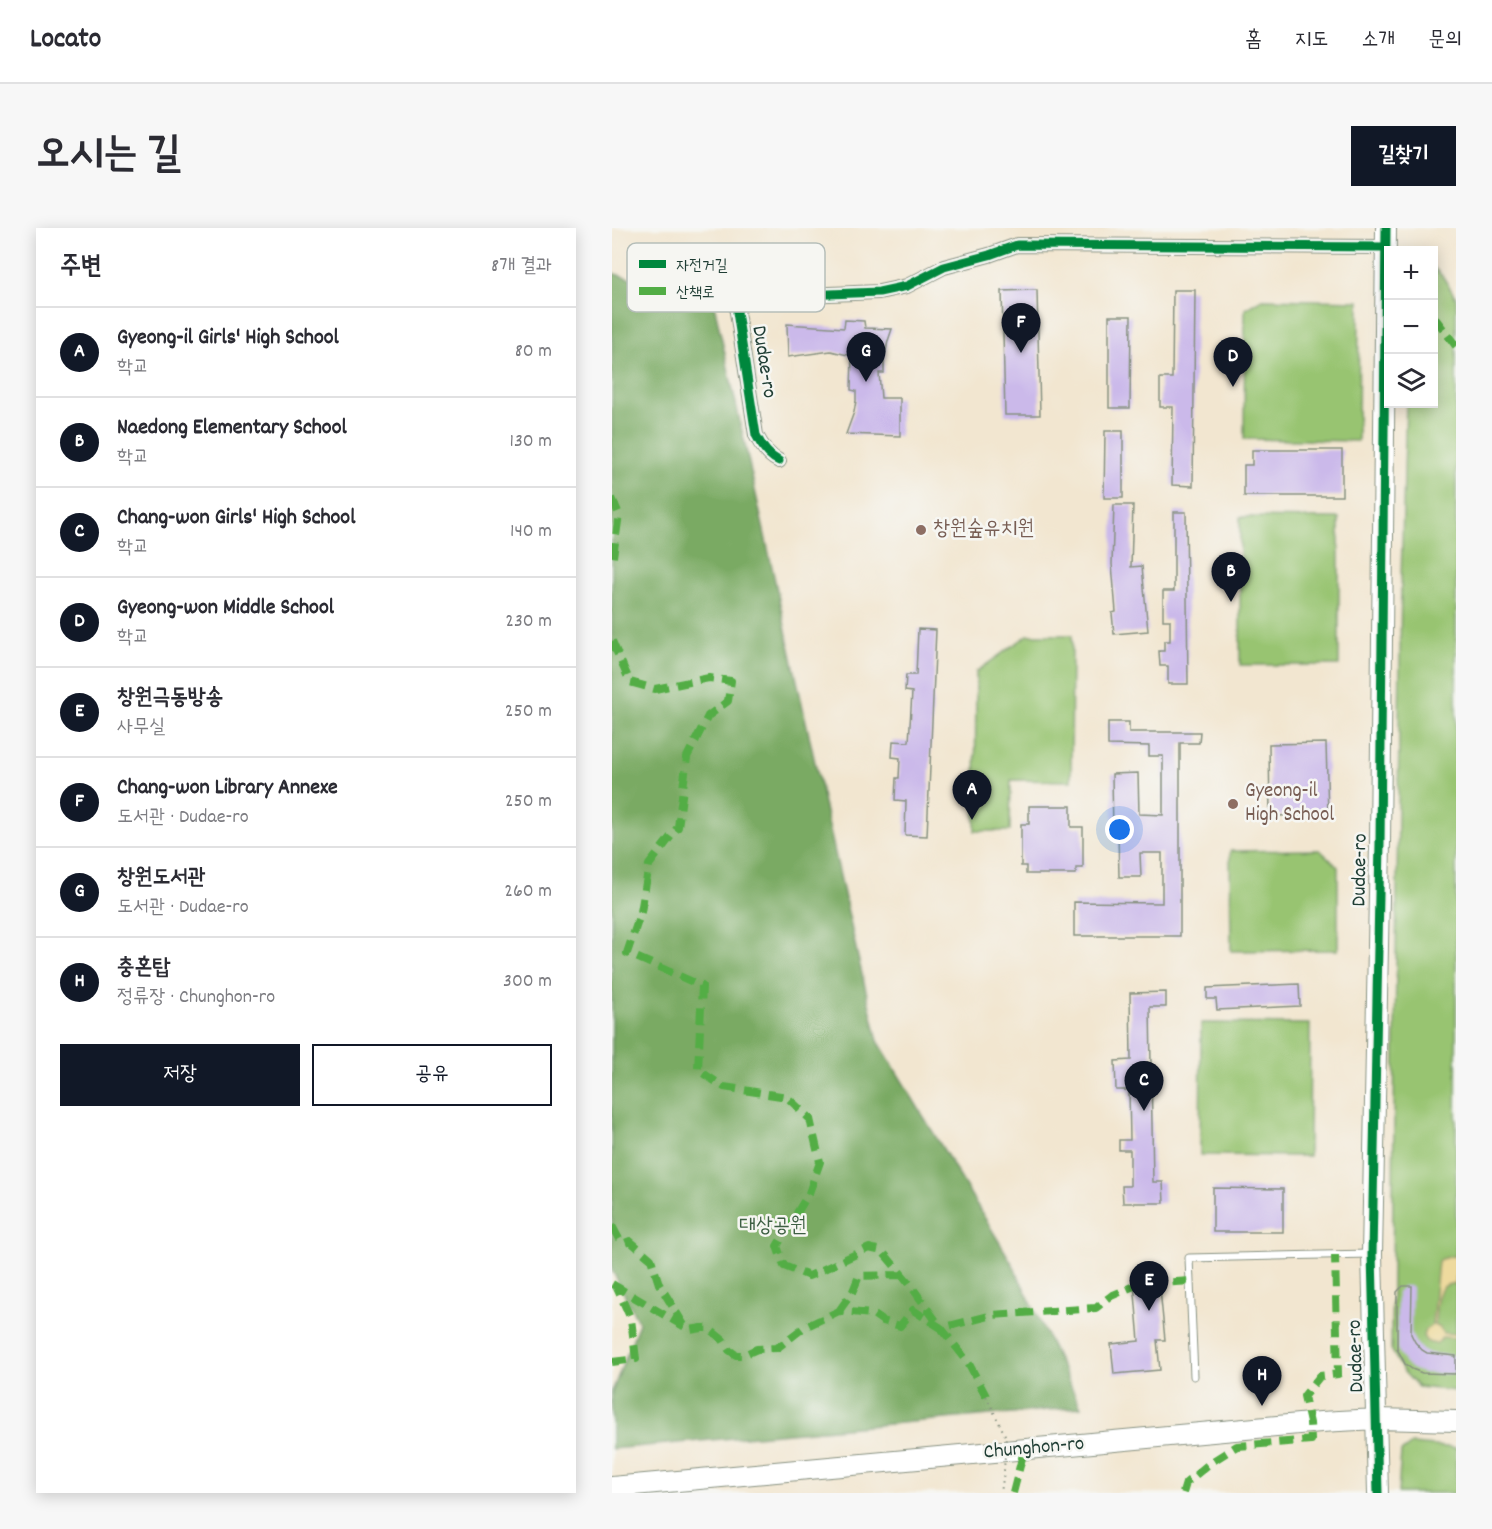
<!DOCTYPE html>
<html lang="ko">
<meta charset="utf-8">
<style>
:root{--surface:#fff;--page:#f7f7f7;--text:#2b2b33;--muted:#7c7c81;--line:#e1e1e2;--accent:#111827}
body{margin:0;font-family:Dekko,"Poor Story",sans-serif;background:var(--page);color:var(--text)}
.controls{position:absolute;right:18px;top:18px;display:grid;overflow:hidden;border-radius:0px;box-shadow:0 3px 15px #0003}
.controls button{width:54px;height:54px;display:grid;place-items:center;padding:0;border:0;border-bottom:2px solid var(--line);background:var(--surface);color:var(--text);font:30px sans-serif}
.you{position:absolute;left:508px;top:602px;width:21px;height:21px;margin:-15px;border:4px solid #fff;border-radius:50%;background:#1a73e8;box-shadow:0 0 0 9px #1a73e833}
.badge{display:grid;place-items:center;width:39px;height:39px;border-radius:50%;background:var(--accent);color:#fff;font-size:20px;font-weight:700}
.pin{position:absolute;translate:-50% -50px;filter:drop-shadow(0 2px 3px #0008)}
.pin::after{content:'';position:absolute;top:32px;width:21px;height:18px;background:inherit;clip-path:polygon(0 0,100% 0,50% 100%)}
.list{margin:0;padding:0;list-style:none}
h2{display:flex;justify-content:space-between;align-items:center;height:78px;margin:0;padding:0 24px;font-size:26px}
h2 small{font-size:20px;font-weight:400;color:var(--muted)}
.list li{display:grid;grid-template-columns:39px 1fr auto;gap:18px;align-items:center;box-sizing:border-box;height:90px;padding:0 24px;border-top:2px solid var(--line)}
.list b{display:block;font-size:22px;white-space:nowrap}
.list p{margin:0;font-size:20px;white-space:nowrap;color:var(--muted)}
.list em{font-size:20px;font-style:normal;color:var(--muted)}
.actions{display:flex;gap:12px;padding:18px 24px}
.actions a{flex:1;padding:14px 0;border:2px solid var(--accent);border-radius:0px;text-align:center;font-size:21px;color:var(--accent)}
.actions .main{background:var(--accent);color:#fff}
.icon{flex:none;width:33px;height:33px;fill:none;stroke:currentColor;stroke-width:2;stroke-linecap:round;stroke-linejoin:round}
.map{position:relative;flex:none;width:844px;height:1265px;overflow:hidden;border-radius:0px}
header{display:flex;align-items:center;gap:36px;box-sizing:border-box;height:84px;padding:0 30px;background:var(--surface);border-bottom:2px solid var(--line)}
header strong{font-size:28px}
nav{display:flex;gap:33px;margin-inline-start:auto;font-size:21px}
.intro{display:flex;align-items:center;justify-content:space-between;box-sizing:border-box;height:144px;padding:0 36px}
h1{margin:0;font-size:42px}
.button{padding:15px 27px;border-radius:0px;background:var(--accent);color:#fff;font-size:21px;font-weight:700}
main{display:flex;gap:36px;padding:0 36px}
aside{flex:1;background:var(--surface);border-radius:0px;box-shadow:0 3px 15px #0003}
.map>svg:first-child{display:block}
.green{fill:#98c471;stroke:#5c8052;stroke-width:1.5}
.forest{fill:#7aaa63;stroke:#4c744c;stroke-width:1.5}
.sand{fill:#eeda9e;stroke:#868c69;stroke-width:1.5}
.building{fill:#cbb9ea}
.lines{fill:none;stroke-linecap:round;stroke-linejoin:round}
.lane-casing{stroke:#889282;stroke-width:9}
.street-casing{stroke:#889282;stroke-width:16}
.secondary-casing{stroke:#889282;stroke-width:22}
.lane{stroke:#fff;stroke-width:7}
.street{stroke:#fff;stroke-width:14}
.secondary{stroke:#fff;stroke-width:20}
.path-bridge{stroke:#889282;stroke-width:2;stroke-dasharray:1.5 4.5;stroke-linecap:butt}
.quiet{stroke:#52ad45;stroke-width:8;stroke-dasharray:15 8;stroke-linecap:butt}
.cycleway-casing{stroke:#f6f6f2;stroke-width:13}
.cycleway{stroke:#00873e;stroke-width:9}
.education-dot{fill:#8d6e63;stroke:#f6f6f2;stroke-width:2}
.labels{text-anchor:middle;dominant-baseline:central;stroke-width:5;stroke-linejoin:round;paint-order:stroke}
.street-label{font-size:21px;fill:#1f3d34;stroke:#f6f6f2}
.education-label{font-size:21px;fill:#785e54;stroke:#f6f6f2;text-anchor:start}
.park-label{font-size:21px;fill:#3d5f43;stroke:#f6f6f2}
.key{fill:#f6f6f2;stroke:#b6beb9;stroke-width:1.5}
.key-label{font-size:16px;fill:#1f3d34}
</style>
<header>
<strong>Locato</strong>
<nav><a>홈</a><a>지도</a><a>소개</a><a>문의</a></nav>
</header>
<div class="intro"><h1>오시는 길</h1><a class="button">길찾기</a></div>
<main>
<aside>
<h2>주변<small>8개 결과</small></h2>
<ul class="list">
<li><span class="badge">A</span><div><b>Gyeong-il Girls' High School</b><p>학교</p></div><em>80 m</em></li>
<li><span class="badge">B</span><div><b>Naedong Elementary School</b><p>학교</p></div><em>130 m</em></li>
<li><span class="badge">C</span><div><b>Chang-won Girls' High School</b><p>학교</p></div><em>140 m</em></li>
<li><span class="badge">D</span><div><b>Gyeong-won Middle School</b><p>학교</p></div><em>230 m</em></li>
<li><span class="badge">E</span><div><b>창원극동방송</b><p>사무실</p></div><em>250 m</em></li>
<li><span class="badge">F</span><div><b>Chang-won Library Annexe</b><p>도서관 · Dudae-ro</p></div><em>250 m</em></li>
<li><span class="badge">G</span><div><b>창원도서관</b><p>도서관 · Dudae-ro</p></div><em>260 m</em></li>
<li><span class="badge">H</span><div><b>충혼탑</b><p>정류장 · Chunghon-ro</p></div><em>300 m</em></li>
</ul>
<div class="actions"><a class="main">저장</a><a>공유</a></div>
</aside>
<div class="map">
<svg width="844" height="1265" viewBox="0 0 844 1265">
<rect width="100%" height="100%" fill="#f6f6f2"/>
<filter id="ink" filterUnits="userSpaceOnUse"><feTurbulence type="fractalNoise" baseFrequency=".0167" numOctaves="2"/><feDisplacementMap in="SourceGraphic" scale="12" xChannelSelector="R" yChannelSelector="G"/><feConvolveMatrix kernelMatrix="1 2 1 2 8 2 1 2 1" color-interpolation-filters="sRGB"/></filter>
<filter id="wash" filterUnits="userSpaceOnUse"><feTurbulence type="fractalNoise" baseFrequency=".008" numOctaves="4" result="noise"/><feDisplacementMap in="SourceGraphic" scale="24" xChannelSelector="R" yChannelSelector="G"/><feGaussianBlur stdDeviation="1.35" result="paint"/><feColorMatrix in="noise" values="0 0 0 0 0 0 0 0 0 0 0 0 0 0 0 0 0 1.4 0 .05"/><feComposite in="paint" operator="in"/></filter>
<g filter="url(#wash)">
<rect width="100%" height="100%" fill="#f2e6d0"/>
<path class="green" d="M822 40 831 49 844 70V1163L806 1159 791 1143 779 1121 789 350 794 176H822Z
M650 71 747 73 746 213 632 211 633 81Z
M628 289 727 290V437H628Z
M416 407H460L459 553 399 552 398 603H363L364 444Z
M708 622 726 639V722L619 723 618 623Z
M589 795 698 796 697 928 588 927Z
M800 1216 844 1220V1265H786L789 1224Z"/>
<path class="forest" d="M0 45 102 76 245 725 266 813 400 1035 469 1179 0 1221V1164L27 1095 0 1042Z"/>
<path class="sand" d="M844 1027V1056C822 1053 824 1082 823 1097L828 1100 831 1105 844 1106V1110L830 1109C826 1117 822 1117 814 1113L811 1108 813 1102 820 1097 826 1033 829 1031Z"/>
<g id="blocks">
<path class="building" d="M425 62 428 187H393L390 63Z
M561 62H583L581 258 560 257 561 179H548V150H560Z
M497 88H519L518 180H497Z
M233 92 252 93 253 100 280 101 276 113 272 132V145H267L269 170H288V208L234 206 242 184 244 173V163L239 162 240 128 219 123 176 129 175 96 232 100Z
M493 203H511V270H492Z
M640 222H730V268H632V237H640Z
M502 277H521L519 339 530 338 536 403 502 406 500 385 504 384 500 336Z
M562 284H574L576 456H556V438H548L547 423H552V413H558V392H551V363H562Z
M306 401 324 402 315 608 293 607 294 573 283 572 284 550H287L288 530 280 529 281 513 297 514 300 464 293 463 294 447H304Z
M496 494H517V504H588L587 515H568V708H462V674L550 675V625H528L529 649H507L506 605H501L500 546 526 545 527 586 551 587V528H537V518L496 517Z
M714 515 716 587 658 588 657 516Z
M417 578H459V599H471V640H464V646H414V638H409V596H417Z
M687 756 688 778 605 782 604 771H595V760Z
M554 764V779H538L541 954H551L552 975H511L510 958H518V922H507V912H518L517 862H504L503 833 519 832 518 765Z
M601 960 671 961V1004H601Z
M547 1051 553 1112H545L548 1142 502 1146 499 1116 527 1113 522 1054Z
M791 1058H800L799 1106 803 1114 810 1122 815 1125 844 1128V1146L810 1145 800 1141 793 1136 788 1126 785 1121V1064Z"/>
</g>
</g>
<g filter="url(#ink)">
<use href="#blocks" fill-opacity="0" stroke="#889282" stroke-width="1.5"/>
<g class="lines">
<defs>
<path id="lane" d="M582 1148 577 1030 758 1026"/>
<path id="street" d="M167 233C156 228 149 217 144 207L125 84 129 73 142 69 267 64 295 58 332 39 377 27 405 17 773 19"/>
<path id="secondary" d="M0 1259 709 1194 765 1191 844 1193
M766 1265 760 1026 768 615 774 0"/>
</defs>
<use href="#lane" class="lane-casing"/>
<use href="#street" class="street-casing"/>
<use href="#secondary" class="secondary-casing"/>
<use href="#lane" class="lane"/>
<use href="#street" class="street"/>
<use href="#secondary" class="secondary"/>
<path class="path-bridge" d="M374 1168 394 1209 392 1243 389 1265"/>
<path class="quiet" d="M822 89 844 118
M0 270 7 286 0 336
M0 413 18 454 43 461 97 450 119 453 116 473 96 488 75 529 66 599 37 637 29 684 15 725 90 758 86 842 112 859 175 869 198 891 208 934 197 965 165 1018 172 1038 197 1048 257 1020 270 1023 297 1055 329 1100 356 1134 374 1168
M0 998 8 1013 13 1015 18 1013 39 1031 47 1056 72 1097
M0 1056 78 1102 90 1100H96L111 1112 117 1122 124 1127H132L145 1121 165 1120 191 1100 227 1083 261 1086 271 1093 288 1098 301 1082 329 1100 381 1087 484 1080 499 1068 524 1057 578 1053
M227 1083 241 1063 247 1048 290 1047
M0 1134 24 1131 19 1091 5 1060
M401 1265 412 1222
M571 1265 574 1255 598 1235 625 1218 699 1212 698 1195 692 1168 708 1148 726 1146 723 1027"/>
<defs>
<path id="cycleway" d="M167 233C156 228 149 217 144 207L125 84 129 73 142 69 267 64 295 58 332 39 377 27 405 17 773 19
M766 1265 760 1026 768 615 774 0"/>
</defs>
<use href="#cycleway" class="cycleway-casing"/>
<use href="#cycleway" class="cycleway"/>
</g>
</g>
<g class="education-dot">
<circle cx="309" cy="302" r="6"/>
<circle cx="621" cy="576" r="6"/>
</g>
<g class="labels">
<g class="street-label">
<text transform="translate(151 134) rotate(81)">Dudae-ro</text>
<text transform="translate(749 642) rotate(-89)">Dudae-ro</text>
<text transform="translate(745 1128) rotate(-92)">Dudae-ro</text>
<text transform="translate(422 1221) rotate(-5)">Chunghon-ro</text>
</g>
<g class="education-label">
<text x="321" y="302">창원숲유치원</text>
<text x="633" y="564">Gyeong-il<tspan x="633" dy="24">High School</tspan></text>
</g>
<g class="park-label">
<text x="161" y="999">대상공원</text>
</g>
</g>
<rect x="15" y="15" width="198" height="69" rx="9" class="key"/>
<rect x="27" y="32" width="27" height="8" fill="#00873e"/>
<rect x="27" y="59" width="27" height="8" fill="#52ad45"/>
<g class="key-label">
<text x="64" y="42">자전거길</text>
<text x="64" y="69">산책로</text>
</g>
</svg>
<div class="controls">
<button>+</button>
<button>−</button>
<button><svg class="icon" aria-label="layers" viewBox="0 0 24 24"><path d="M12 4l9 5-9 5-9-5zM3 14l9 5 9-5"/></svg></button>
</div>
<div class="you"></div>
<div class="pin badge" style="left:360px;top:592px">A</div>
<div class="pin badge" style="left:619px;top:374px">B</div>
<div class="pin badge" style="left:532px;top:883px">C</div>
<div class="pin badge" style="left:621px;top:159px">D</div>
<div class="pin badge" style="left:537px;top:1083px">E</div>
<div class="pin badge" style="left:409px;top:125px">F</div>
<div class="pin badge" style="left:254px;top:154px">G</div>
<div class="pin badge" style="left:650px;top:1178px">H</div>
</div>
</main>
